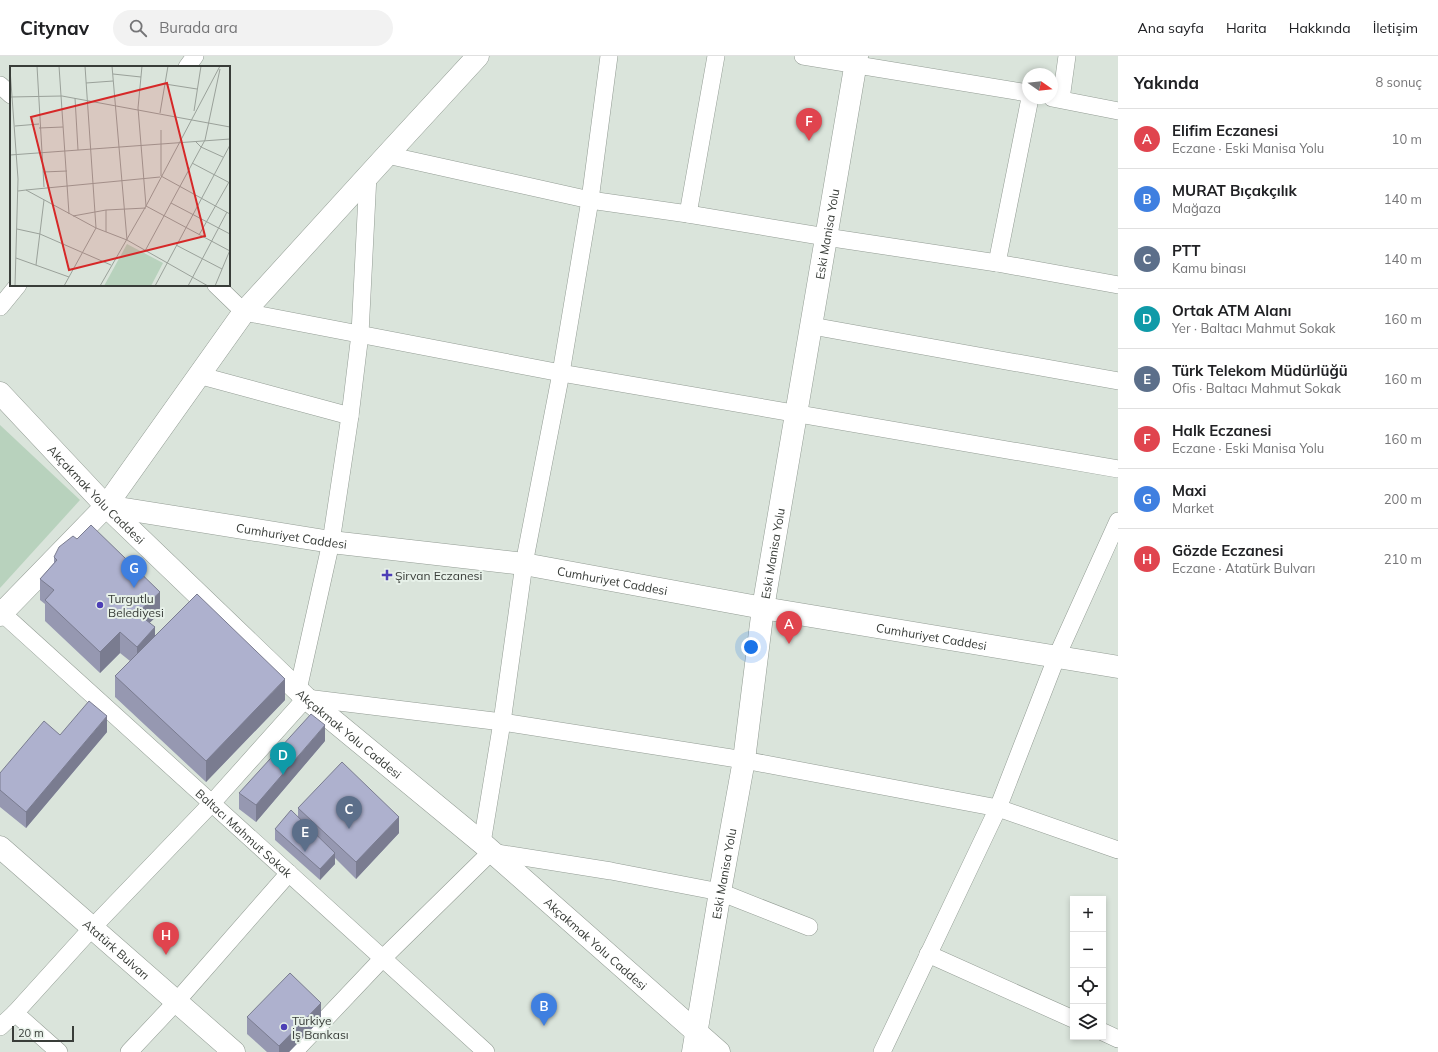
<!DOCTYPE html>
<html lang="tr">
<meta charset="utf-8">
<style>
:root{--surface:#fff;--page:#f2f2f2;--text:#202124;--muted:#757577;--line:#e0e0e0;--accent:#4d3fb6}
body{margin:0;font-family:Mulish,sans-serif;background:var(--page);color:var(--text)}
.controls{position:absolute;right:12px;bottom:12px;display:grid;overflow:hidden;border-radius:0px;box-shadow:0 2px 6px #0003}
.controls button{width:36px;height:36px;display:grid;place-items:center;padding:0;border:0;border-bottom:1px solid var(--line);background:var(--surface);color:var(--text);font:20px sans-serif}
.compass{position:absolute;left:1022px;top:12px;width:36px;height:36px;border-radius:50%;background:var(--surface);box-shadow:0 2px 6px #0003;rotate:104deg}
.scale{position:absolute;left:12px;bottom:10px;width:62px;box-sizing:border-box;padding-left:4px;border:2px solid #393d39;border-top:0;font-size:11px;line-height:14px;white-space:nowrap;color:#393d39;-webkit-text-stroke:3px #e7f1e9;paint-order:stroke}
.you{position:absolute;left:751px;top:591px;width:14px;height:14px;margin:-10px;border:3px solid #fff;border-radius:50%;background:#1a73e8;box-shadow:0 0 0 6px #1a73e833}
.badge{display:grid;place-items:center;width:26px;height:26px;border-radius:50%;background:var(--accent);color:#fff;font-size:13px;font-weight:700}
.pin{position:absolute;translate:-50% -33px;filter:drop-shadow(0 1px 2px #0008)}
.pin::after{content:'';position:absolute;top:21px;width:14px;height:12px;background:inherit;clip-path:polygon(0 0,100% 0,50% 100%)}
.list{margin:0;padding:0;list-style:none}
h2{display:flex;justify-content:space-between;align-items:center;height:52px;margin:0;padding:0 16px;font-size:17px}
h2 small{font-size:13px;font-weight:400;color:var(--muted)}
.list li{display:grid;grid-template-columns:26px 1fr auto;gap:12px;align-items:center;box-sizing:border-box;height:60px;padding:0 16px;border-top:1px solid var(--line)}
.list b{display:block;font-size:15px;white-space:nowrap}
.list p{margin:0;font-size:13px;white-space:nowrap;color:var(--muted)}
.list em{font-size:13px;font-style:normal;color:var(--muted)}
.icon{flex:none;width:22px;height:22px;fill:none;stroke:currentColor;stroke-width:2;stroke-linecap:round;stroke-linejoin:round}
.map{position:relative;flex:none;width:1118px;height:996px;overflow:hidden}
header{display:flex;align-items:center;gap:24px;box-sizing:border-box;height:56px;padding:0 20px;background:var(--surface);border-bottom:1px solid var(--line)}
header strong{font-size:19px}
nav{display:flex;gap:22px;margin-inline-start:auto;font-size:14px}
.search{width:280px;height:36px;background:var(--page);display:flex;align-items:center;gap:10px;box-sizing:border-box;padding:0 14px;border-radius:22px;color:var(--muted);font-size:15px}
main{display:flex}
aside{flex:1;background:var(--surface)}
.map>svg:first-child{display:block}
.green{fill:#b8d2bd}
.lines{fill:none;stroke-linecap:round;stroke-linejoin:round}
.street-casing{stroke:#939c94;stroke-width:18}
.secondary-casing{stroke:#939c94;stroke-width:23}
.street{stroke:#fff;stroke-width:17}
.secondary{stroke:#fff;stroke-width:22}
.wall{fill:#9698b1}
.shaded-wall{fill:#7a7c90}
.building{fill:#aeb1ce;stroke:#7a7c90}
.poi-dot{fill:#4d3fb6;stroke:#e7f1e9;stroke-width:1.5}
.labels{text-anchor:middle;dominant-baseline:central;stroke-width:4;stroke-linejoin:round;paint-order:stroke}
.street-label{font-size:12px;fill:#393d39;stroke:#e7f1e9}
.poi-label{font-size:12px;fill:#393d39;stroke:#e7f1e9;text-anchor:start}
.inset-road{fill:none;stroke:#9aa19a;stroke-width:1}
.view{fill:#d62828;fill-opacity:0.15;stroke:#d62828;stroke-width:2}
.inset-edge{fill:none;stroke:#393d39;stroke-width:2}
</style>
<header>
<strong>Citynav</strong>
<div class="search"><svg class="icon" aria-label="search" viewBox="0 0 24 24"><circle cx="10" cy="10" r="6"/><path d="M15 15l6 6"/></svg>Burada ara</div>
<nav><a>Ana sayfa</a><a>Harita</a><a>Hakkında</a><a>İletişim</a></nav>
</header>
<main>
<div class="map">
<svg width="1118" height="996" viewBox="0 0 1118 996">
<rect width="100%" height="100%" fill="#dae4db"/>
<path class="green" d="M0 369 80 444 0 532Z"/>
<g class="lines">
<defs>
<g id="street">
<path d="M803 0 1028 37"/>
<path d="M187 11 195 0"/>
<path d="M0 29 11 39"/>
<path d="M1052 42 1118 55"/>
<path d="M1061 43 1067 0"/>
<path d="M387 99 590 144 688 158 826 181 997 207 1118 229"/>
<path d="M688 158 716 0"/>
<path d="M997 207 1030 42"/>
<path d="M216 229 244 256 561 317 1118 413"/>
<path d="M0 251 18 229"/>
<path d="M812 270 1118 325"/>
<path d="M198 319 350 360"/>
<path id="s1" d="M2 557 486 996"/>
<path d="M298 634 331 486 350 360 360 278 368 119"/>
<path d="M482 787 502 666 524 508 561 317 590 144 609 0"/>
<path d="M928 898 1073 963"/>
<path d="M15 957 59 996"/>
<path d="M0 971 15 957 92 872 212 747 306 642 502 666 744 704 998 752 1118 794"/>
<path d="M1103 976 1118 983"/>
<path d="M129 996 176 946 289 817"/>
<path d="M294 996 383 902 491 796 611 815 720 836 809 871"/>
<path d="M882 996 998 752 1057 600 1118 465"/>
</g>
<g id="secondary">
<path id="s2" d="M0 337 106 450 306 642 482 787 719 996"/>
<path id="s3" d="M106 450 331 486 524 508 763 552 1118 611"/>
<path d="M0 559 106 450 244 256 387 99 478 0"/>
<path id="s4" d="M0 791 234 996"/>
<path id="s5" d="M693 996 720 836 744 704 763 552 857 0"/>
</g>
</defs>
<use href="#street" class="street-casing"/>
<use href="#secondary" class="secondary-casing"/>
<use href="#street" class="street"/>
<use href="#secondary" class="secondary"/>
</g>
<path class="wall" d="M54 501 160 557 149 567 155 580 285 644 206 726 115 641V620L130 605 120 597 100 617 45 565V548L40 544V523L54 507Z
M107 676 26 772 0 751V717L60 679Z
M325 685 256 766 239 753V737Z
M298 752 399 777 356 823 335 802V808L320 824 275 784V773L298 762Z
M247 961 321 963 289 996H267L247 978Z"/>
<path class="shaded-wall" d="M160 536V557L137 579V557Z
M155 571V592L137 612V591Z
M120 576V597L100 617V596Z
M285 623V644L206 726V705Z
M107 660V676L26 772V756Z
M325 669V685L256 766V749Z
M399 761V777L356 823V806Z
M335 797V808L320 824V813Z
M321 947V963L289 996H279V990Z"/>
<path class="building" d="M91 469 160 536 137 557 155 571 137 591 120 576 100 596 45 544 54 534 40 523 57 504 54 501 59 491 73 480 77 483Z
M197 538 285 623 206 705 115 620Z
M89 645 107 660 26 756 0 734V717L44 665 60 679Z
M311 658 325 669 256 749 239 737Z
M342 706 399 761 356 806 298 752Z
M291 754 335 797 320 813 275 773Z
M290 917 321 947 279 990 247 961Z"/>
<g class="poi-dot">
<path d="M385 513h4v4h4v4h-4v4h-4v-4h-4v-4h4z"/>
<circle cx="100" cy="549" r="4"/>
<circle cx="284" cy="971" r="4"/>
</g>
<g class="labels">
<g class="street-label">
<text stroke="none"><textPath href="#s5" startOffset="829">Eski Manisa Yolu</textPath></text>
<text stroke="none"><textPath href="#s2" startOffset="140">Akçakmak Yolu Caddesi</textPath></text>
<text stroke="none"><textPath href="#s3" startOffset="188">Cumhuriyet Caddesi</textPath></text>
<text stroke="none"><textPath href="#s5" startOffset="505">Eski Manisa Yolu</textPath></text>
<text stroke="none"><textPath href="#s3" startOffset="512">Cumhuriyet Caddesi</textPath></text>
<text stroke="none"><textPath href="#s3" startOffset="836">Cumhuriyet Caddesi</textPath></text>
<text stroke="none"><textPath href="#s2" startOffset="488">Akçakmak Yolu Caddesi</textPath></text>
<text stroke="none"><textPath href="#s1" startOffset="327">Baltacı Mahmut Sokak</textPath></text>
<text stroke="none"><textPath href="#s5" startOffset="181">Eski Manisa Yolu</textPath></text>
<text stroke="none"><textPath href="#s2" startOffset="812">Akçakmak Yolu Caddesi</textPath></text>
<text stroke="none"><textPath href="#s4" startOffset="155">Atatürk Bulvarı</textPath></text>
</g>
<g class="poi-label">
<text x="395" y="519">Şirvan Eczanesi</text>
<text x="108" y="542">Turgutlu<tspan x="108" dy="14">Belediyesi</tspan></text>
<text x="292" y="964">Türkiye<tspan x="292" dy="14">İş Bankası</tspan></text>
</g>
</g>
<g transform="translate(10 10)">
<rect width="220" height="220" fill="#dae4db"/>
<path d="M117 178 153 197 141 220H94Z" fill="#b8d2bd"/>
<path class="inset-road" d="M27 0 34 121M49 0 59 148M102 0 117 174M132 0 128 42 136 140 220 185M0 3 8 113 5 220M103 8 131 11M76 17 103 15M155 18 187 23M0 31 52 30 220 61M65 32 68 84M184 45 191 0M150 47 158 0M5 60 29 58M29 62 53 61M151 64V110L220 148M185 75 191 81 213 91M0 89 220 73M182 97 220 117M33 106 57 105M16 124 150 111M8 125 16 124 86 162 117 174 198 220M161 137 220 168M63 150 96 144 136 142M7 163 30 168 101 199M96 166V144M189 169 219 116M166 179 212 203M135 185 195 74 210 3M6 192 59 211M26 199 34 134M54 220 86 162 75 0M90 220 136 140 210 0M145 220 220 79M178 220 217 146M205 220 220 184"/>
<path class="view" d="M157 17 195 170 59 204 21 51Z"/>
<rect width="220" height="220" class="inset-edge"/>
</g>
</svg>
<div class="controls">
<button>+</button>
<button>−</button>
<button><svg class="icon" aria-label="locate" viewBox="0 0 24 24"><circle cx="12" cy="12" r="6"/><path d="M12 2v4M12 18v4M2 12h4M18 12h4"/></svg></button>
<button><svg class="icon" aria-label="layers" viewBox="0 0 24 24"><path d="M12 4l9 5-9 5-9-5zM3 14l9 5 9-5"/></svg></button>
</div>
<svg class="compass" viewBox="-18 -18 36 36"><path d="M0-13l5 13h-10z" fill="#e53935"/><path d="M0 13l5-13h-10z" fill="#757577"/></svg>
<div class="scale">20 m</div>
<div class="you"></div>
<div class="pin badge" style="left:789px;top:588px;background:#e0444e">A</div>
<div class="pin badge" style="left:544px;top:970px;background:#3f7fe0">B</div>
<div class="pin badge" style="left:349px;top:773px;background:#5c6f8a">C</div>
<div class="pin badge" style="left:283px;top:719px;background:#0f9aa8">D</div>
<div class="pin badge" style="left:305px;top:796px;background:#5c6f8a">E</div>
<div class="pin badge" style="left:809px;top:85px;background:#e0444e">F</div>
<div class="pin badge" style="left:134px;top:532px;background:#3f7fe0">G</div>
<div class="pin badge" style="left:166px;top:899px;background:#e0444e">H</div>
</div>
<aside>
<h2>Yakında<small>8 sonuç</small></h2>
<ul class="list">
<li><span class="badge" style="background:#e0444e">A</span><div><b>Elifim Eczanesi</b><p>Eczane · Eski Manisa Yolu</p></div><em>10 m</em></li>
<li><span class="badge" style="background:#3f7fe0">B</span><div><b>MURAT Bıçakçılık</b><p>Mağaza</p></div><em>140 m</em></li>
<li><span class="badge" style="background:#5c6f8a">C</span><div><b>PTT</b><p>Kamu binası</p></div><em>140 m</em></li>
<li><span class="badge" style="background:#0f9aa8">D</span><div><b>Ortak ATM Alanı</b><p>Yer · Baltacı Mahmut Sokak</p></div><em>160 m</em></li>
<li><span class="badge" style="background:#5c6f8a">E</span><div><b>Türk Telekom Müdürlüğü</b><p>Ofis · Baltacı Mahmut Sokak</p></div><em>160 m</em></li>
<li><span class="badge" style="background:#e0444e">F</span><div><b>Halk Eczanesi</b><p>Eczane · Eski Manisa Yolu</p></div><em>160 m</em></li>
<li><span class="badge" style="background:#3f7fe0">G</span><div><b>Maxi</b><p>Market</p></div><em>200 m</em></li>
<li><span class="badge" style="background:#e0444e">H</span><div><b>Gözde Eczanesi</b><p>Eczane · Atatürk Bulvarı</p></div><em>210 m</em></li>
</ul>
</aside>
</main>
